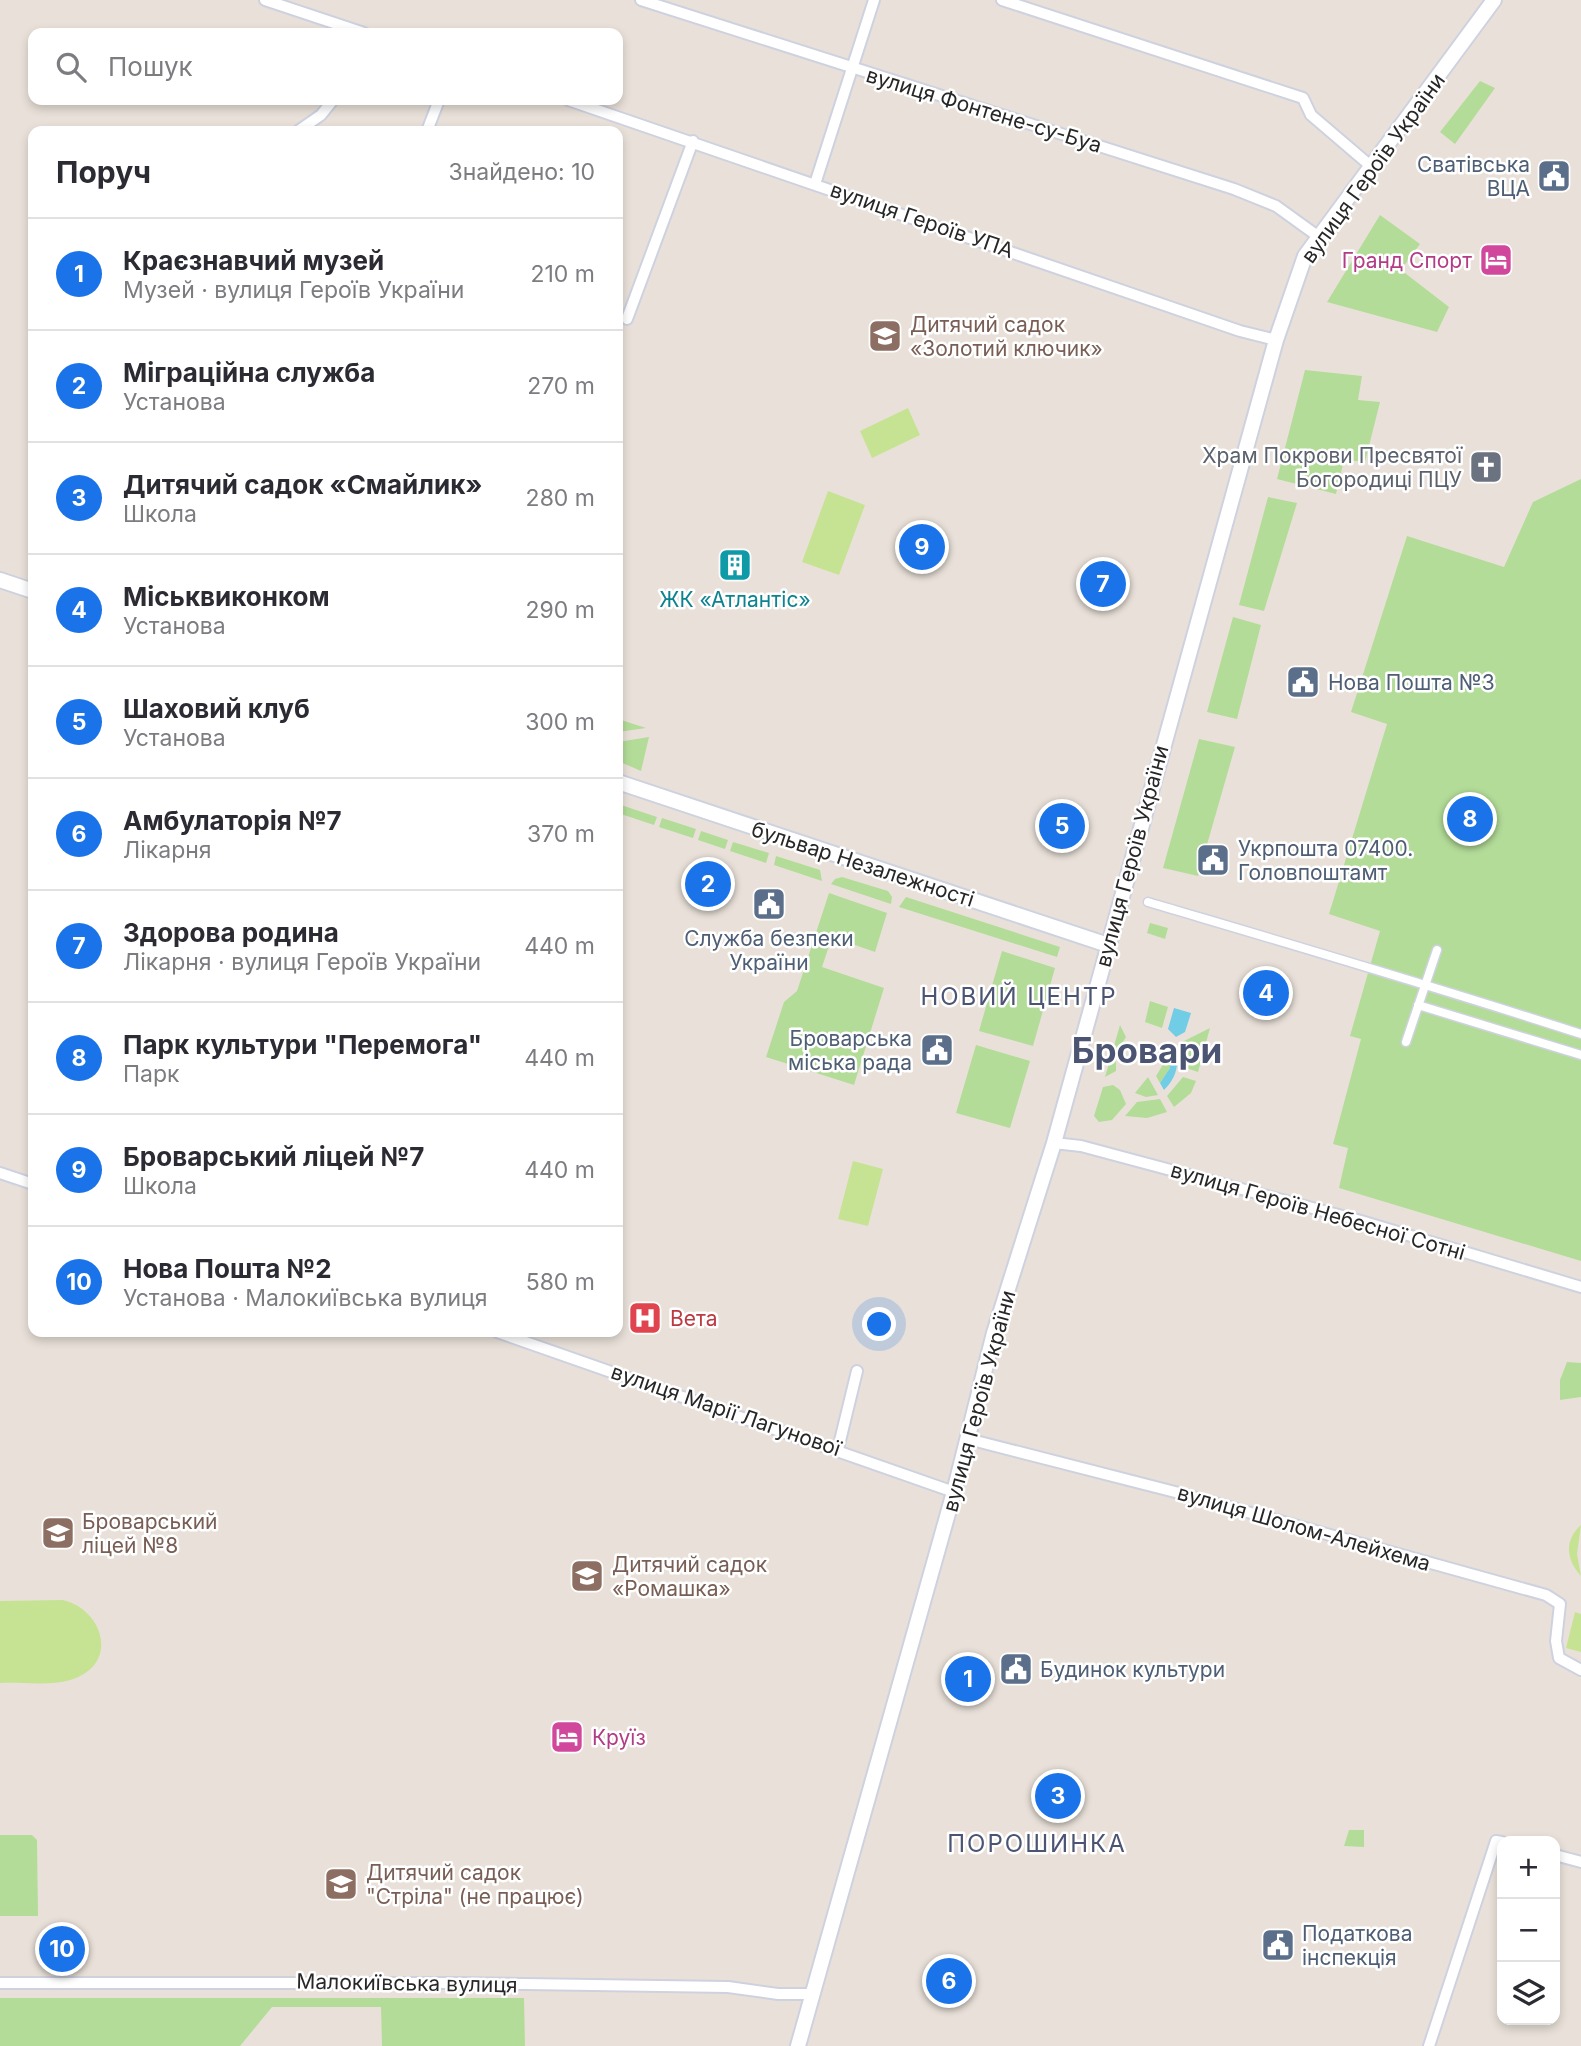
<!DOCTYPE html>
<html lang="uk">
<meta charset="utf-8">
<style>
:root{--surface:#fff;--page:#f7f7f7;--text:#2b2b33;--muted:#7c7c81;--line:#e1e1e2;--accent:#1a73e8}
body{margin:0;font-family:Inter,sans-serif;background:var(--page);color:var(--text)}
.controls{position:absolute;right:21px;bottom:21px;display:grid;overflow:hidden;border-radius:14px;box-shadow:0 4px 10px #0003}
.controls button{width:63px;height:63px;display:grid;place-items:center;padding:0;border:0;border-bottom:2px solid var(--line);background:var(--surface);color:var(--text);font:35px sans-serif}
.you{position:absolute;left:880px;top:1325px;width:24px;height:24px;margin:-18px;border:5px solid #fff;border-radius:50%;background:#1a73e8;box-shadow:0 0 0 10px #1a73e833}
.badge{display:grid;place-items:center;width:46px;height:46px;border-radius:50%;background:var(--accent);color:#fff;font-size:23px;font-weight:700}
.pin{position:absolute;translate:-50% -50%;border:4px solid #fff;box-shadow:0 2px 7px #0006}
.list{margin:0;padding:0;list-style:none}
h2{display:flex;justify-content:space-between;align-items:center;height:91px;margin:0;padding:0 28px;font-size:30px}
h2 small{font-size:23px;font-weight:400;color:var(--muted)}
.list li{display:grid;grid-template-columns:46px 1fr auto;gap:21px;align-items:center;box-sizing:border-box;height:112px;padding:0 28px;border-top:2px solid var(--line)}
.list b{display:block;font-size:26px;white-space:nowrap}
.list p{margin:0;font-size:23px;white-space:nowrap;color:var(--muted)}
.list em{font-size:23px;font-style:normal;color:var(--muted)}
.icon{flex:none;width:38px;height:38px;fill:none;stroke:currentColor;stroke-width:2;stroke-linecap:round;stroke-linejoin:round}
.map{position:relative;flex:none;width:1581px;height:2046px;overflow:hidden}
.search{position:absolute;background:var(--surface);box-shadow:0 4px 10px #0003;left:28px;top:28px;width:595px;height:77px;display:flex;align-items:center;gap:18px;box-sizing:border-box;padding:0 24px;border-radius:14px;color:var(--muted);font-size:26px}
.panel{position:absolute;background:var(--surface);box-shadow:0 4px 10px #0003;left:28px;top:126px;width:595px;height:1211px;border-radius:14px}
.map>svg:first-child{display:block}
.green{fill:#b3dc98}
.pitch{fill:#c6e394}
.water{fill:#71cce5}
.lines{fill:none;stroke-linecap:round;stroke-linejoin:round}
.pedestrian-casing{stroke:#ced2df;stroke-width:11}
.minor-casing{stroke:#ced2df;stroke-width:14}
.secondary-casing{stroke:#ced2df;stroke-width:18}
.pedestrian{stroke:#fff;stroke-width:8}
.minor{stroke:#fff;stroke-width:10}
.secondary{stroke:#fff;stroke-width:14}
.labels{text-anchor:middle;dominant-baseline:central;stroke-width:5;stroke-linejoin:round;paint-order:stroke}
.street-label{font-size:21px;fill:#272727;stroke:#fff}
.service-label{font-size:21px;fill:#4e5e75;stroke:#fff;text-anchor:start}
.hotel-label{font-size:21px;fill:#b23c85;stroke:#fff;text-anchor:end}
.education-label{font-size:21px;fill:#785e54;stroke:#fff;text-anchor:start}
.worship-label{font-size:21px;fill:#5b616d;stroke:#fff;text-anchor:end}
.culture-label{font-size:21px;fill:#0d838f;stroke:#fff}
.health-label{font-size:21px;fill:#be3a42;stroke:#fff;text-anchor:start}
.quarter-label{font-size:24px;letter-spacing:2px;fill:#4b5473;stroke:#fff}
.town-label{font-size:35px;font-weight:bold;fill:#4b5473;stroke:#fff}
</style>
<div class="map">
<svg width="1581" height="2046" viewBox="0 0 1581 2046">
<rect width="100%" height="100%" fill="#e9e1d9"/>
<path class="green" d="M1480 81 1495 88 1455 144 1440 132Z
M1380 215 1420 244 1401 270 1449 307 1437 332 1327 302Z
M1305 370 1362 376 1358 400 1380 402 1365 462 1344 460 1336 494 1277 479Z
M1581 479V1261L1339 1188 1348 1148 1333 1144 1361 1039 1350 1036 1380 931 1329 914 1387 724 1351 712 1407 536 1504 567 1533 502Z
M1268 497 1297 503 1264 611 1239 605Z
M1233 617 1261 625 1237 719 1207 712Z
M618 719 646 728 618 732Z
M649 737 641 771 618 761V742Z
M1199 739 1235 747 1198 876 1163 868Z
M618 804 657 817 654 825 618 813Z
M662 818 696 829 693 838 659 827Z
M701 831 728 840 725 849 698 840Z
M733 842 769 853 766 863 730 851Z
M776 856 820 870 822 881 774 865Z
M842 877 888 891 892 897 891 904 831 884 835 879Z
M829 893 887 913 875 952 832 937 822 967 884 988 854 1085 766 1057 784 1002 797 991Z
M906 897 1060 947 1057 957 899 907Z
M1150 923 1168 928 1165 939 1147 933Z
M1002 951 1055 968 1033 1046 979 1031Z
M1150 1001 1168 1007 1162 1028 1145 1022Z
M1120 1025 1126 1037 1116 1053V1071L1105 1077Z
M1210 1028 1198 1072 1186 1068 1180 1043Z
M976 1045 1030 1061 1010 1128 956 1113Z
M1168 1049 1170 1068 1160 1083 1156 1076 1164 1063 1161 1053Z
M1148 1077 1158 1095 1146 1097 1135 1093Z
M1183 1077 1196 1081 1191 1093 1174 1107 1167 1096Z
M1113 1085 1120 1090 1126 1104 1112 1120 1099 1122 1094 1116 1103 1087Z
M1160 1099 1167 1112 1147 1118 1125 1116 1137 1102Z
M1567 1362 1581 1363V1397L1560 1400V1380Z
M1349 1830H1364V1847L1344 1846Z
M0 1835H32L37 1840 38 1916H0Z
M0 1998H524L525 2046H382L381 2007H272L240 2046H0Z"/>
<path class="pitch" d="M908 408 920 435 872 458 860 431Z
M828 491 865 505 839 575 802 562Z
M853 1161 883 1169 868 1226 838 1219Z
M1581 1525 1577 1554 1581 1576C1566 1560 1564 1540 1581 1525Z
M63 1600C102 1609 119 1661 76 1678 54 1687 23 1682 0 1683V1601Z
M1575 1612 1581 1614V1652L1566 1648Z"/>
<path class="water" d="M1174 1008 1191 1013 1185 1032 1176 1037 1168 1029Z
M1174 1046C1180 1064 1177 1077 1164 1090L1160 1083 1170 1068 1168 1049Z"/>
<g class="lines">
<defs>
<path id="pedestrian" d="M1148 902C1293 945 1437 987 1581 1034
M1418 1005 1581 1055
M1406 1042 1437 950"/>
<path id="minor" d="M265 0 364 33
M641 0 1234 189 1276 206 1319 237
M1002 0 1303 98 1311 115 1373 168
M568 100 1240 331 1276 340
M298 131 321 115 333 100
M427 131 439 100
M815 184 874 0
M627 319 693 141
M1054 1143 1081 1146 1361 1221 1581 1287
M0 1173 33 1184
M497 1332 954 1492
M968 1439 1179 1493 1546 1595 1560 1604 1556 1641 1559 1658 1581 1670
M838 1449 857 1371
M1555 1855 1581 1862
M0 1983H463L728 1987 778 1994H813
M1429 2046 1496 1841 1502 1842"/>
<path id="secondary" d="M0 580 33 591
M618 782 1108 945
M798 2046 954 1492 994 1333 1054 1143 1276 340 1305 256 1494 0"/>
</defs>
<use href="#pedestrian" class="pedestrian-casing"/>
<use href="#minor" class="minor-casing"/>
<use href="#secondary" class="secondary-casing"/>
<use href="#pedestrian" class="pedestrian"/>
<use href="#minor" class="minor"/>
<use href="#secondary" class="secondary"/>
</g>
<defs>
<symbol id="civic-square" viewBox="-11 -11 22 22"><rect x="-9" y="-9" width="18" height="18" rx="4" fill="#5c6f8a" stroke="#fff"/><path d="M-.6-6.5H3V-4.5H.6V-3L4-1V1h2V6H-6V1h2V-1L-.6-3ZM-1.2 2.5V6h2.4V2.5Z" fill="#fff"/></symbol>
<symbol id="hotel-square" viewBox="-11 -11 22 22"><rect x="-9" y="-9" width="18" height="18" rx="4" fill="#d1479c" stroke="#fff"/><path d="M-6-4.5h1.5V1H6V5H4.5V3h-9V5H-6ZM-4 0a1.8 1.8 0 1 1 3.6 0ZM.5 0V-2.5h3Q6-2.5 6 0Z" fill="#fff"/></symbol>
<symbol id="school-square" viewBox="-11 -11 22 22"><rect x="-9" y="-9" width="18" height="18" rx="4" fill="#8d6e63" stroke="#fff"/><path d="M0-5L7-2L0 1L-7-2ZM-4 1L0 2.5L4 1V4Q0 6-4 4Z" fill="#fff"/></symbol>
<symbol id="church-square" viewBox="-11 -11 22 22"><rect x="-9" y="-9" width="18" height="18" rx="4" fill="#6b7280" stroke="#fff"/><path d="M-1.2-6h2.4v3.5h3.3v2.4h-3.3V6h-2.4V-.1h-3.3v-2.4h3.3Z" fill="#fff"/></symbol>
<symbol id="building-square" viewBox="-11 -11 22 22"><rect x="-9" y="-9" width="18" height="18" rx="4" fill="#0f9aa8" stroke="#fff"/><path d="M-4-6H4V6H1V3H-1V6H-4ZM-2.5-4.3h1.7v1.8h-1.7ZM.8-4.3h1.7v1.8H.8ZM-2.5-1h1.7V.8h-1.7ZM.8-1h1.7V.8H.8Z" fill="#fff"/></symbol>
<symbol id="hospital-square" viewBox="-11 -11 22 22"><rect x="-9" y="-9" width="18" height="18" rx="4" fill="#e0444e" stroke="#fff"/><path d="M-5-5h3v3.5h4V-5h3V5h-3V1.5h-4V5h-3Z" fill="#fff"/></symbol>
</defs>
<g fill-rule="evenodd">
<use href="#civic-square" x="1535" y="157" width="38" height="38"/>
<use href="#hotel-square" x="1477" y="241" width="38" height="38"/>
<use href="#school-square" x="866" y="317" width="38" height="38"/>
<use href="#church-square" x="1467" y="448" width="38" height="38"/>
<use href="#building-square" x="716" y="546" width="38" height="38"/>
<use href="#civic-square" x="1284" y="663" width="38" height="38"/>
<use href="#civic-square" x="1194" y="841" width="38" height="38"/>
<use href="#civic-square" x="750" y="885" width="38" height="38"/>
<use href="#civic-square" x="918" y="1031" width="38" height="38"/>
<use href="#hospital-square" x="626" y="1299" width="38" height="38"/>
<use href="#school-square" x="39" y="1514" width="38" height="38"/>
<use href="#school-square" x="568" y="1557" width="38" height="38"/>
<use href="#civic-square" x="997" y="1650" width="38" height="38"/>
<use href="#hotel-square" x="548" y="1718" width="38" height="38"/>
<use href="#school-square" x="322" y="1865" width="38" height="38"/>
<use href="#civic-square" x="1259" y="1926" width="38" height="38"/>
</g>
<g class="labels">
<g class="street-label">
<text transform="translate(984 110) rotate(17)">вулиця Фонтене-су-Буа</text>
<text transform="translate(1373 168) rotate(-54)">вулиця Героїв України</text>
<text transform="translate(922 220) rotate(19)">вулиця Героїв УПА</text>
<text transform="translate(1132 856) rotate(-75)">вулиця Героїв України</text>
<text transform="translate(863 864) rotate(18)">бульвар Незалежності</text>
<text transform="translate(1318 1211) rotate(16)">вулиця Героїв Небесної Сотні</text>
<text transform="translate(979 1401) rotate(-75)">вулиця Героїв України</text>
<text transform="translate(726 1410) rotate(19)">вулиця Марії Лагунової</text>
<text transform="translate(1304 1528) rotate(16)">вулиця Шолом-Алейхема</text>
<text transform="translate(407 1983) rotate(1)">Малокиївська вулиця</text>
</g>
<g class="service-label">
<text x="1530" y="164" text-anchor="end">Сватівська<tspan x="1530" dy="24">ВЦА</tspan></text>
<text x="1328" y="682">Нова Пошта №3</text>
<text x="1238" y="848">Укрпошта 07400.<tspan x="1238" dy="24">Головпоштамт</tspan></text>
<text x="769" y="938" text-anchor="middle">Служба безпеки<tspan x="769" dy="24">України</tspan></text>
<text x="912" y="1038" text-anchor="end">Броварська<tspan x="912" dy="24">міська рада</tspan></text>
<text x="1040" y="1669">Будинок культури</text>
<text x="1302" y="1933">Податкова<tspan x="1302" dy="24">інспекція</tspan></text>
</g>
<g class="hotel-label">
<text x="1472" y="260">Гранд Спорт</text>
<text x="592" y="1737" text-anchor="start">Круїз</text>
</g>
<g class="education-label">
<text x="910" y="324">Дитячий садок<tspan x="910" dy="24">«Золотий ключик»</tspan></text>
<text x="82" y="1521">Броварський<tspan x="82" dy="24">ліцей №8</tspan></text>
<text x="612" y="1564">Дитячий садок<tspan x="612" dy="24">«Ромашка»</tspan></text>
<text x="366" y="1872">Дитячий садок<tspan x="366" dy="24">"Стріла" (не працює)</tspan></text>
</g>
<g class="worship-label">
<text x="1462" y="455">Храм Покрови Пресвятої<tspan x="1462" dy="24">Богородиці ПЦУ</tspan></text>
</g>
<g class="culture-label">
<text x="735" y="599">ЖК «Атлантіс»</text>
</g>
<g class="health-label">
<text x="670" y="1318">Вета</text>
</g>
<g class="quarter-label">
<text x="1019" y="996">НОВИЙ ЦЕНТР</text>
<text x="1037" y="1843">ПОРОШИНКА</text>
</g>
<g class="town-label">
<text x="1147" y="1050">Бровари</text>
</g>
</g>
</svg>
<div class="controls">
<button>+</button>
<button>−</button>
<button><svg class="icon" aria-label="layers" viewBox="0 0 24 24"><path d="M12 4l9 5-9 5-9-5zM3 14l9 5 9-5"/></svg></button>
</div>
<div class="you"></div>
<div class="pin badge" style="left:968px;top:1679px">1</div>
<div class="pin badge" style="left:708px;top:884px">2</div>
<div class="pin badge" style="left:1058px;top:1796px">3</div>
<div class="pin badge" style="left:1266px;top:993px">4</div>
<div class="pin badge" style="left:1062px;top:826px">5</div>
<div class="pin badge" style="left:949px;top:1981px">6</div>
<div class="pin badge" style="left:1103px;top:584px">7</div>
<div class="pin badge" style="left:1470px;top:819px">8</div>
<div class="pin badge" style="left:922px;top:547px">9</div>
<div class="pin badge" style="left:62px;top:1949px">10</div>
<div class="search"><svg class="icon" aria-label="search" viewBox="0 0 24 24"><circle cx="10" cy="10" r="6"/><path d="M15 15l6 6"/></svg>Пошук</div>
<section class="panel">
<h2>Поруч<small>Знайдено: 10</small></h2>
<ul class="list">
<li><span class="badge">1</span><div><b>Краєзнавчий музей</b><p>Музей · вулиця Героїв України</p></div><em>210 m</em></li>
<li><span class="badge">2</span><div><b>Міграційна служба</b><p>Установа</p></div><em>270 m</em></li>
<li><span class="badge">3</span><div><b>Дитячий садок «Смайлик»</b><p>Школа</p></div><em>280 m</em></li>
<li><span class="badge">4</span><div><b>Міськвиконком</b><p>Установа</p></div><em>290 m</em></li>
<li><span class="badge">5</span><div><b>Шаховий клуб</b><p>Установа</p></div><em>300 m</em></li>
<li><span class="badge">6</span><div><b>Амбулаторія №7</b><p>Лікарня</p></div><em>370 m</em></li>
<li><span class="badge">7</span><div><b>Здорова родина</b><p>Лікарня · вулиця Героїв України</p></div><em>440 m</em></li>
<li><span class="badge">8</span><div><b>Парк культури &quot;Перемога&quot;</b><p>Парк</p></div><em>440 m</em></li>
<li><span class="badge">9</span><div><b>Броварський ліцей №7</b><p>Школа</p></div><em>440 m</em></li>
<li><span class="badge">10</span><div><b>Нова Пошта №2</b><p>Установа · Малокиївська вулиця</p></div><em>580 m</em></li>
</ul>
</section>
</div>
